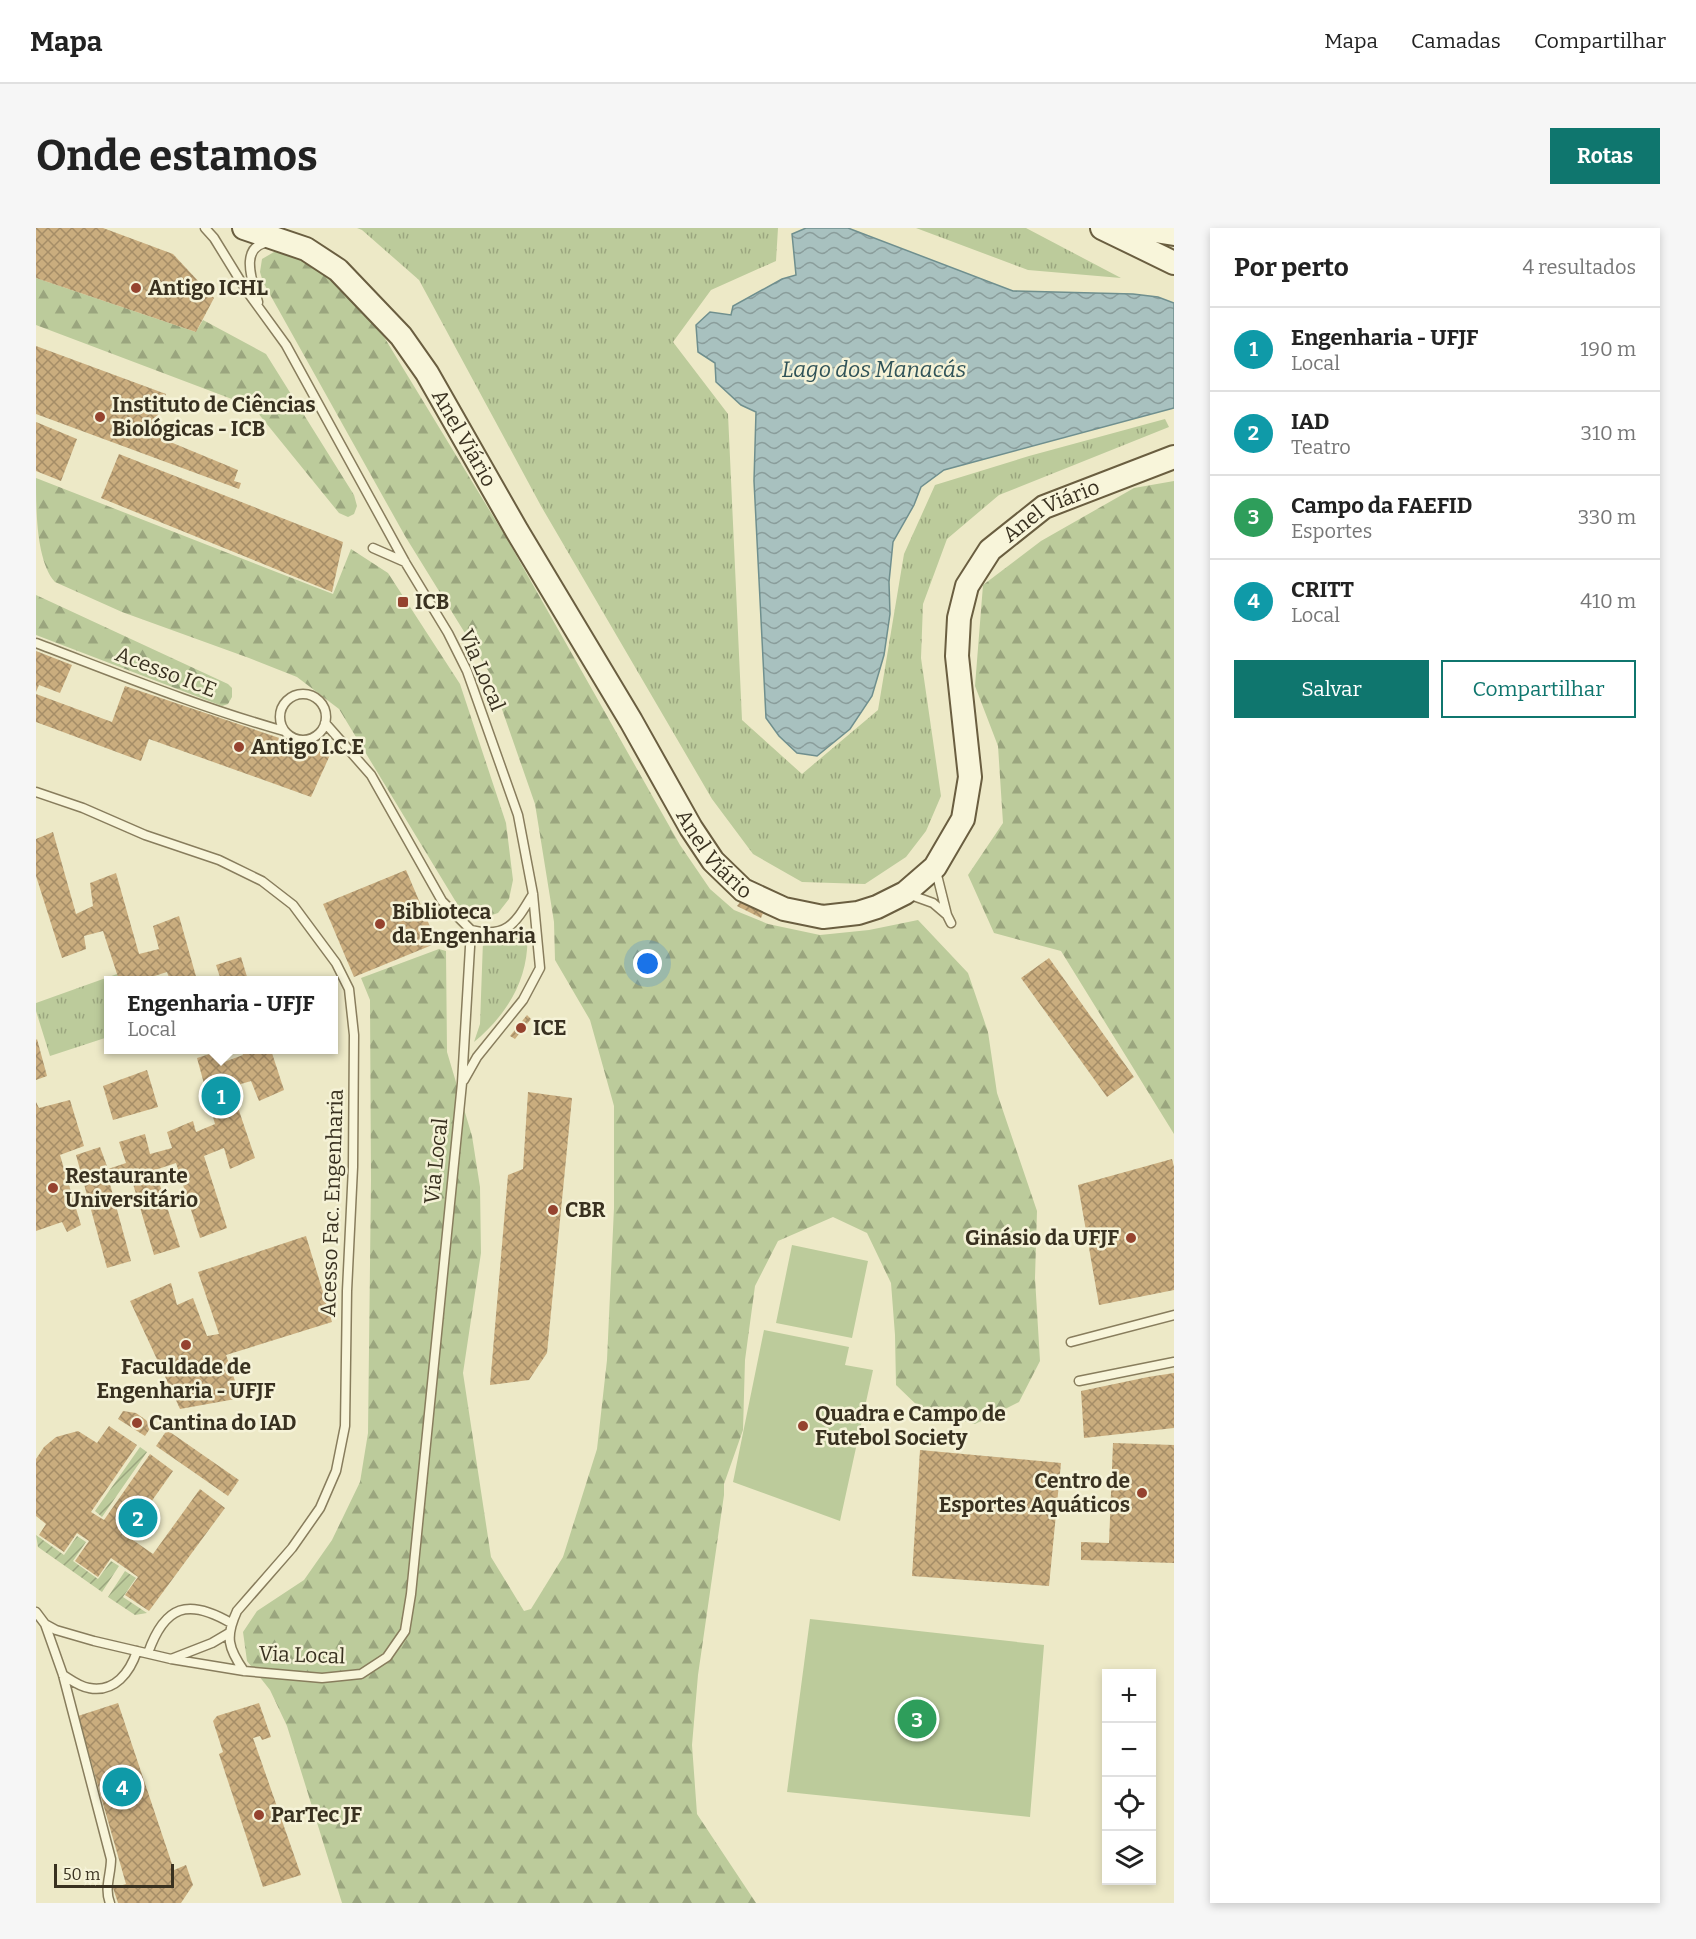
<!DOCTYPE html>
<html lang="pt">
<meta charset="utf-8">
<style>
:root{--surface:#fff;--page:#f6f6f6;--text:#222;--muted:#767676;--line:#e0e0e0;--accent:#0f766e}
body{margin:0;font-family:Bitter,serif;background:var(--page);color:var(--text)}
.controls{position:absolute;right:18px;bottom:18px;display:grid;overflow:hidden;border-radius:0px;box-shadow:0 3px 9px #0003}
.controls button{width:54px;height:54px;display:grid;place-items:center;padding:0;border:0;border-bottom:2px solid var(--line);background:var(--surface);color:var(--text);font:30px sans-serif}
.scale{position:absolute;left:18px;bottom:15px;width:120px;box-sizing:border-box;padding-left:6px;border:3px solid #393120;border-top:0;font-size:16px;line-height:21px;white-space:nowrap;color:#393120;-webkit-text-stroke:4px #f5f2d7;paint-order:stroke}
.you{position:absolute;left:612px;top:736px;width:21px;height:21px;margin:-15px;border:4px solid #fff;border-radius:50%;background:#1a73e8;box-shadow:0 0 0 9px #1a73e833}
.badge{display:grid;place-items:center;width:39px;height:39px;border-radius:50%;background:var(--accent);color:#fff;font-size:20px;font-weight:700}
.pin{position:absolute;translate:-50% -50%;border:3px solid #fff;box-shadow:0 2px 6px #0006}
.popup{position:absolute;left:68px;top:748px;width:234px;height:78px;box-sizing:border-box;display:grid;place-content:center;border-radius:0px;background:var(--surface);filter:drop-shadow(0 2px 4px #0005);font-size:20px;white-space:nowrap;color:var(--muted)}
.popup b{font-size:22px;color:var(--text)}
.popup::after{content:'';position:absolute;left:50%;top:100%;margin-left:-12px;border:12px solid transparent;border-top-color:var(--surface)}
.list{margin:0;padding:0;list-style:none}
h2{display:flex;justify-content:space-between;align-items:center;height:78px;margin:0;padding:0 24px;font-size:26px}
h2 small{font-size:20px;font-weight:400;color:var(--muted)}
.list li{display:grid;grid-template-columns:39px 1fr auto;gap:18px;align-items:center;box-sizing:border-box;height:84px;padding:0 24px;border-top:2px solid var(--line)}
.list b{display:block;font-size:22px;white-space:nowrap}
.list p{margin:0;font-size:20px;white-space:nowrap;color:var(--muted)}
.list em{font-size:20px;font-style:normal;color:var(--muted)}
.actions{display:flex;gap:12px;padding:18px 24px}
.actions a{flex:1;padding:14px 0;border:2px solid var(--accent);border-radius:0px;text-align:center;font-size:21px;color:var(--accent)}
.actions .main{background:var(--accent);color:#fff}
.icon{flex:none;width:33px;height:33px;fill:none;stroke:currentColor;stroke-width:2;stroke-linecap:round;stroke-linejoin:round}
.map{position:relative;flex:none;width:1138px;height:1675px;overflow:hidden;border-radius:0px}
header{display:flex;align-items:center;gap:36px;box-sizing:border-box;height:84px;padding:0 30px;background:var(--surface);border-bottom:2px solid var(--line)}
header strong{font-size:28px}
nav{display:flex;gap:33px;margin-inline-start:auto;font-size:21px}
.intro{display:flex;align-items:center;justify-content:space-between;box-sizing:border-box;height:144px;padding:0 36px}
h1{margin:0;font-size:42px}
.button{padding:15px 27px;border-radius:0px;background:var(--accent);color:#fff;font-size:21px;font-weight:700}
main{display:flex;gap:36px;padding:0 36px}
aside{flex:1;background:var(--surface);border-radius:0px;box-shadow:0 3px 9px #0003}
.map>svg:first-child{display:block}
.grass{fill:#bccb9b}
.forest{fill:url(#forest-firs)}
.park{fill:url(#park-tufts)}
.garden{fill:url(#garden-furrows)}
.water{fill:url(#water-waves);stroke:#6f8f8e;stroke-width:1.5}
.building{fill:url(#building-cross-hatch)}
.lines{fill:none;stroke-linecap:round;stroke-linejoin:round}
.service-casing{stroke:#887d5d;stroke-width:11}
.secondary-casing{stroke:#6a5e40;stroke-width:26}
.service{stroke:#f8f5da;stroke-width:8}
.secondary{stroke:#f8f5da;stroke-width:22}
.poi-dot{fill:#95432f;stroke:#f5f2d7;stroke-width:2}
.labels{text-anchor:middle;dominant-baseline:central;stroke-width:5;stroke-linejoin:round;paint-order:stroke}
.poi-label{font-size:21px;font-weight:bold;fill:#393120;stroke:#f5f2d7;text-anchor:start}
.street-label{font-size:21px;fill:#393120;stroke:#f5f2d7}
.water-label{font-size:22px;font-style:italic;fill:#305358;stroke:#f5f2d7}
</style>
<header>
<strong>Mapa</strong>
<nav><a>Mapa</a><a>Camadas</a><a>Compartilhar</a></nav>
</header>
<div class="intro"><h1>Onde estamos</h1><a class="button">Rotas</a></div>
<main>
<div class="map">
<svg width="1138" height="1675" viewBox="0 0 1138 1675">
<defs>
<pattern id="forest-firs" width="22" height="20" patternUnits="userSpaceOnUse" patternTransform="scale(1.5)"><rect width="22" height="20" fill="#bccb9b"/><path d="M5 1l3.5 6h-7zM16 11l3.5 6h-7z" fill="#9aa57e"/></pattern>
<pattern id="park-tufts" width="24" height="20" patternUnits="userSpaceOnUse" patternTransform="scale(1.5)"><rect width="24" height="20" fill="#bccb9b"/><path d="M3 7l-1-3M5 7V3M7 7l1-3M15 17l-1-3M17 17v-4M19 17l1-3" fill="none" stroke="#9aa57e"/></pattern>
<pattern id="garden-furrows" width="10" height="10" patternUnits="userSpaceOnUse" patternTransform="scale(1.5)"><rect width="10" height="10" fill="#bccb9b"/><path d="M-1 1l2-2M0 10L10 0M9 11l2-2" fill="none" stroke="#9aa57e"/></pattern>
<pattern id="water-waves" width="16" height="10" patternUnits="userSpaceOnUse" patternTransform="scale(1.5)"><rect width="16" height="10" fill="#a8c1bf"/><path d="M0 5q4-4 8 0t8 0" fill="none" stroke="#8a9d9b"/></pattern>
<pattern id="building-cross-hatch" width="8" height="8" patternUnits="userSpaceOnUse" patternTransform="scale(1.5)"><rect width="8" height="8" fill="#caad7e"/><path d="M0 0l8 8M0 8l8-8" fill="none" stroke="#a58d67"/></pattern>
</defs>
<rect width="100%" height="100%" fill="#ede9c7"/>
<path class="grass" d="M756 1017 832 1033 816 1110 740 1095Z
M728 1102 813 1119 809 1137 837 1142 804 1293 697 1254Z
M774 1391 1008 1417 994 1589 751 1564Z"/>
<path class="forest" d="M252 22 299 52 345 104 471 311 644 617 674 661 698 682 732 696 784 707 833 702 882 692 932 745 952 804 961 865 1001 983 999 1050 1004 1133 983 1174 939 1196 885 1181 860 1157 859 1107 855 1055 831 1005 797 989 742 1013 719 1058 709 1132 707 1202 688 1256V1267L662 1447 656 1517 661 1586 720 1675H306L251 1498 234 1462 211 1433 207 1404 221 1383 268 1352 296 1312 324 1254 332 1205 335 952 334 772 325 750 403 721 410 723 411 824 436 908 444 959 445 1025 427 1145 455 1329 488 1383 495 1381 527 1329 561 1221 571 1132 578 980V878L554 792 519 732 518 694 499 576 453 444 369 308 227 54 224 44 226 31 238 24Z
M0 50 160 104 167 92 230 126 318 267 321 278 318 286 312 289 303 285 217 179 0 97Z
M0 250 297 366 315 321 352 345 424 456 470 595 477 652 473 671 462 685 450 689 438 688 423 679 303 481 261 449 213 430 86 384 19 354C0 333 0 281 0 250Z
M1138 253V906L1025 723 958 705 932 647 967 595 962 518 939 458 947 357 1005 313 1098 260Z
M0 367 192 456 196 460V469L192 476 186 478 0 407Z"/>
<path class="park" d="M321 0H742L740 33 675 62 637 114 692 186 706 492 766 546 842 482 868 326 899 257 993 228 1129 191 1133 199 963 267 911 311 887 376 885 430 905 568 890 603 870 629 829 656 766 654 717 626 676 571 505 278 383 52 326 2Z
M880 0H990L1085 50 992 42Z
M491 701C495 747 473 785 438 814L444 796 447 713 475 710Z
M81 746 83 752H72V809L14 828 0 783V775Z"/>
<path class="garden" d="M104 1219 111 1224 66 1289 59 1283Z
M0 1307 28 1327 41 1308 50 1314 37 1333 62 1351 75 1333 83 1338 66 1364 2 1319Z
M89 1343 100 1350 87 1369 111 1385 99 1387 72 1369Z"/>
<path class="water" d="M770 0H812L977 63 1097 66 1122 69 1138 75V180L908 242 885 259 878 277 857 314 853 354 854 386 848 427 836 468 814 501 781 528 761 525 743 508 730 490 718 253 720 184 705 177 680 154 679 135 662 124 660 97 674 84 695 87 697 78 746 51 760 47 756 6Z"/>
<path class="building" d="M0 0H67L137 26 178 70 160 104 0 50Z
M0 118 130 166 115 206 202 242 198 253 205 255 203 261 0 186Z
M0 194 41 211 25 253 0 243Z
M83 226 307 314 296 364 65 270Z
M0 423 36 437 24 465 3 457 0 464Z
M89 458 294 527 275 569 113 511 105 533 0 494V466L76 494Z
M17 604 40 686 57 678 54 655 80 645 103 726 123 721 117 698 143 688 161 752H134L131 744 112 750 113 752H83L67 703 48 708 50 721 26 730 0 648V611Z
M370 642 401 715 318 749 287 676Z
M704 674 727 685 725 690 701 678Z
M205 729 212 752H185L180 737Z
M1013 730 1098 849 1071 869 985 750Z
M491 787 495 791 479 811 474 808Z
M1 811 11 848 0 852V812Z
M205 822H235L248 862 223 873 215 853 195 859 219 930 194 941 188 920 168 928 191 1000 164 1010 140 935 119 942 144 1019 118 1027 95 949 74 956 95 1033 71 1040 40 927 64 919 72 941 90 935 83 914 109 906 114 926 136 920 131 904 157 893 160 904 179 896 161 830 183 823 188 834 207 827Z
M111 842 122 879 77 892 67 858Z
M492 864 536 870 511 1125 493 1152 454 1157 472 947 487 941Z
M34 872 48 918 24 927 45 997 31 1004 26 994 0 1003V874L3 880Z
M1136 931 1138 939V1062L1063 1077 1042 957Z
M270 1008 296 1094 190 1127 205 1170 144 1181 94 1073 135 1055 141 1077 157 1070 171 1108 183 1106 162 1044Z
M1138 1145V1200L1048 1210 1045 1163 1112 1149Z
M87 1183 100 1185 110 1192 115 1199 109 1208 82 1191Z
M73 1198 101 1217 55 1284 68 1292 114 1226 137 1243 91 1308 117 1326 164 1261 189 1280 113 1383 89 1367 102 1349 75 1330 62 1349 39 1333 53 1313 41 1305 28 1324 3 1307 10 1296 0 1288V1231L8 1219 20 1209 42 1203 61 1215Z
M131 1202 203 1252 192 1268 120 1218Z
M1077 1215 1138 1217V1335L1045 1332V1314L1073 1315Z
M884 1222 1025 1235 1013 1358 876 1348Z
M82 1475 138 1642 150 1637 157 1657 145 1675H82L77 1660 90 1656 42 1488Z
M223 1475 235 1509 226 1512 224 1508 217 1510 265 1647 227 1659 183 1526 187 1524 177 1493 181 1488Z"/>
<g class="lines">
<defs>
<path id="service" d="M169 0 178 10 210 62 250 117 369 334 412 405 431 443 482 587 497 666 504 740 487 772 441 829 428 852
M222 74C217 55 201 16 235 14
M337 320 369 334
M0 415C82 446 163 479 248 503
M244 489a23 23 0 1 1 46 0a23 23 0 1 1-46 0Z
M289 495 335 547 406 673 435 702
M0 564 47 580 109 607 183 632 226 653 257 677 300 735 313 761 318 807 317 939 311 1063 309 1198 300 1243 284 1280 256 1320 201 1383C189 1409 192 1420 208 1443
M900 643 911 687 915 695
M872 666 897 675 911 687
M1035 1114 1138 1087
M1043 1153 1138 1134
M0 1384 9 1396 20 1402 58 1413 135 1431 208 1443 286 1450 325 1446 351 1429 369 1403 375 1366 426 855 435 702C472 711 480 694 497 666
M9 1396 27 1447 75 1631C75 1647 68 1660 74 1675
M112 1425C129 1377 152 1370 195 1395
M135 1431 176 1415 193 1405
M27 1447C35 1452 44 1459 53 1460 79 1465 94 1444 101 1423"/>
<g id="secondary">
<path id="s1" d="M208 0 270 21 302 42 365 108 391 145 481 303 595 493 655 600 677 633 707 662 748 681 787 689 822 685 841 679 869 665 899 639 927 591 934 549 921 428 923 390 931 358 954 322 1008 279 1138 229"/>
<path d="M1066 0 1138 35"/>
<path d="M1100 0 1138 6"/>
</g>
</defs>
<use href="#service" class="service-casing"/>
<use href="#secondary" class="secondary-casing"/>
<use href="#service" class="service"/>
<use href="#secondary" class="secondary"/>
</g>
<g class="poi-dot">
<circle cx="100" cy="60" r="6"/>
<circle cx="64" cy="189" r="6"/>
<rect x="361" y="368" width="12" height="12" rx="3"/>
<circle cx="203" cy="519" r="6"/>
<circle cx="344" cy="696" r="6"/>
<circle cx="485" cy="800" r="6"/>
<circle cx="17" cy="960" r="6"/>
<circle cx="517" cy="982" r="6"/>
<circle cx="1095" cy="1010" r="6"/>
<circle cx="150" cy="1117" r="6"/>
<circle cx="101" cy="1195" r="6"/>
<circle cx="767" cy="1198" r="6"/>
<circle cx="1106" cy="1265" r="6"/>
<circle cx="223" cy="1587" r="6"/>
</g>
<g class="labels">
<g class="poi-label">
<text x="112" y="60">Antigo ICHL</text>
<text x="76" y="177">Instituto de Ciências<tspan x="76" dy="24">Biológicas - ICB</tspan></text>
<text x="379" y="374">ICB</text>
<text x="215" y="519">Antigo I.C.E</text>
<text x="356" y="684">Biblioteca<tspan x="356" dy="24">da Engenharia</tspan></text>
<text x="497" y="800">ICE</text>
<text x="29" y="948">Restaurante<tspan x="29" dy="24">Universitário</tspan></text>
<text x="529" y="982">CBR</text>
<text x="1083" y="1010" text-anchor="end">Ginásio da UFJF</text>
<text x="150" y="1139" text-anchor="middle">Faculdade de<tspan x="150" dy="24">Engenharia - UFJF</tspan></text>
<text x="779" y="1186">Quadra e Campo de<tspan x="779" dy="24">Futebol Society</tspan></text>
<text x="113" y="1195">Cantina do IAD</text>
<text x="1094" y="1253" text-anchor="end">Centro de<tspan x="1094" dy="24">Esportes Aquáticos</tspan></text>
<text x="235" y="1587">ParTec JF</text>
</g>
<g class="street-label">
<text stroke="none"><textPath href="#s1" startOffset="315">Anel Viário</textPath></text>
<text stroke="none"><textPath href="#s1" startOffset="1466">Anel Viário</textPath></text>
<text transform="translate(446 442) rotate(67)">Via Local</text>
<text transform="translate(130 444) rotate(21)">Acesso ICE</text>
<text stroke="none"><textPath href="#s1" startOffset="801">Anel Viário</textPath></text>
<text transform="translate(400 933) rotate(-84)">Via Local</text>
<text transform="translate(296 975) rotate(-88)">Acesso Fac. Engenharia</text>
<text transform="translate(266 1427) rotate(2)">Via Local</text>
</g>
<g class="water-label">
<text x="838" y="141">Lago dos Manacás</text>
</g>
</g>
</svg>
<div class="controls">
<button>+</button>
<button>−</button>
<button><svg class="icon" aria-label="locate" viewBox="0 0 24 24"><circle cx="12" cy="12" r="6"/><path d="M12 2v4M12 18v4M2 12h4M18 12h4"/></svg></button>
<button><svg class="icon" aria-label="layers" viewBox="0 0 24 24"><path d="M12 4l9 5-9 5-9-5zM3 14l9 5 9-5"/></svg></button>
</div>
<div class="scale">50 m</div>
<div class="you"></div>
<div class="pin badge" style="left:185px;top:868px;background:#0f9aa8">1</div>
<div class="popup"><b>Engenharia - UFJF</b>Local</div>
<div class="pin badge" style="left:102px;top:1290px;background:#0f9aa8">2</div>
<div class="pin badge" style="left:881px;top:1491px;background:#2e9e5b">3</div>
<div class="pin badge" style="left:86px;top:1559px;background:#0f9aa8">4</div>
</div>
<aside>
<h2>Por perto<small>4 resultados</small></h2>
<ul class="list">
<li><span class="badge" style="background:#0f9aa8">1</span><div><b>Engenharia - UFJF</b><p>Local</p></div><em>190 m</em></li>
<li><span class="badge" style="background:#0f9aa8">2</span><div><b>IAD</b><p>Teatro</p></div><em>310 m</em></li>
<li><span class="badge" style="background:#2e9e5b">3</span><div><b>Campo da FAEFID</b><p>Esportes</p></div><em>330 m</em></li>
<li><span class="badge" style="background:#0f9aa8">4</span><div><b>CRITT</b><p>Local</p></div><em>410 m</em></li>
</ul>
<div class="actions"><a class="main">Salvar</a><a>Compartilhar</a></div>
</aside>
</main>
